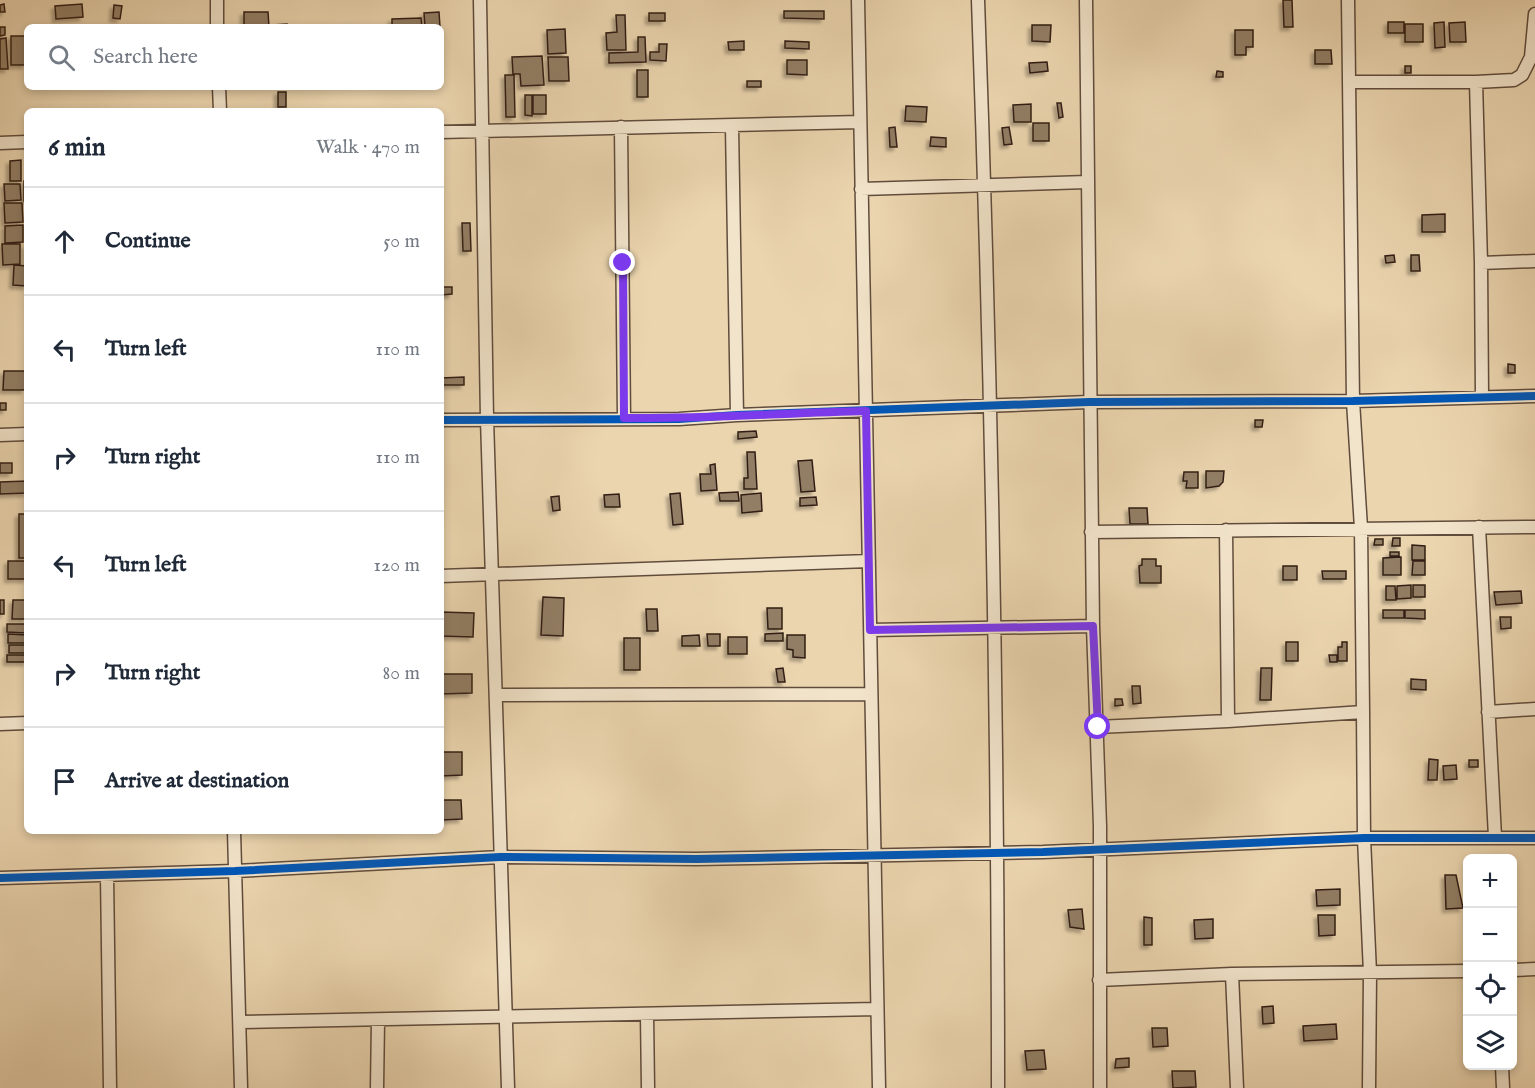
<!DOCTYPE html>
<meta charset="utf-8">
<style>
:root{--surface:#fff;--page:#f6f6f7;--text:#1f2937;--muted:#747a83;--line:#e0e1e3}
body{margin:0;font-family:"IM FELL English",serif;background:var(--page);color:var(--text)}
.controls{position:absolute;right:18px;bottom:18px;display:grid;overflow:hidden;border-radius:9px;box-shadow:0 3px 9px #0003}
.controls button{width:54px;height:54px;display:grid;place-items:center;padding:0;border:0;border-bottom:2px solid var(--line);background:var(--surface);color:var(--text);font:30px sans-serif}
.stop{position:absolute;width:18px;height:18px;margin:-14px;border:4px solid #7c3aed;border-radius:50%;background:#fff}
.stop.end{background:#7c3aed;border-color:#fff;box-shadow:0 2px 6px #0008}
.list{margin:0;padding:0;list-style:none}
h2{display:flex;justify-content:space-between;align-items:center;height:78px;margin:0;padding:0 24px;font-size:26px}
h2 small{font-size:20px;font-weight:400;color:var(--muted)}
.list li{display:grid;grid-template-columns:39px 1fr auto;gap:18px;align-items:center;box-sizing:border-box;height:108px;padding:0 24px;border-top:2px solid var(--line)}
.list b{display:block;font-size:22px;white-space:nowrap}
.list em{font-size:20px;font-style:normal;color:var(--muted)}
.icon{flex:none;width:33px;height:33px;fill:none;stroke:currentColor;stroke-width:2;stroke-linecap:round;stroke-linejoin:round}
.map{position:relative;flex:none;width:1535px;height:1088px;overflow:hidden}
.search{position:absolute;background:var(--surface);box-shadow:0 3px 9px #0003;left:24px;top:24px;width:420px;height:66px;display:flex;align-items:center;gap:15px;box-sizing:border-box;padding:0 21px;border-radius:9px;color:var(--muted);font-size:22px}
.panel{position:absolute;background:var(--surface);box-shadow:0 3px 9px #0003;left:24px;top:108px;width:420px;height:726px;border-radius:9px}
.map>svg:first-child{display:block}
.building{fill:#927e65;stroke:#321f15;stroke-width:1.5;filter:url(#shadow)}
.lines{fill:none;stroke-linecap:round;stroke-linejoin:round}
.minor-casing{stroke:#604c3c;stroke-width:15}
.minor{stroke:#f2e4cb;stroke-width:12}
.cycleway-casing{stroke:#f2e4cb;stroke-width:11}
.cycleway{stroke:#0057b8;stroke-width:8}
.route{stroke:#7c3aed;stroke-width:8}
</style>
<div class="map">
<svg width="1535" height="1088" viewBox="0 0 1535 1088">
<defs>
<filter id="shadow"><feDropShadow dx="-3.5" dy="3.5" stdDeviation="1.5" flood-color="#0004"/></filter>
</defs>
<rect width="100%" height="100%" fill="#ebd5af"/>
<filter id="stains"><feTurbulence type="fractalNoise" baseFrequency=".00333" numOctaves="4"/><feColorMatrix values="0 0 0 0 .2 0 0 0 0 .09 0 0 0 0 .02 0 0 0 .5 -.17"/></filter>
<radialGradient id="worn" r=".72"><stop offset=".6" stop-color="#630" stop-opacity="0"/><stop offset="1" stop-color="#630" stop-opacity=".3"/></radialGradient>
<path class="building" d="M1283 0H1292L1293 27H1284Z
M4 4 5 12H0V5Z
M82 4 83 17 56 19 55 6Z
M114 5 122 6 120 19 113 18Z
M784 11H824V19L784 18Z
M244 12H268L269 27H244Z
M439 12 440 27H425L424 13Z
M649 13H665V21H649Z
M616 15H625L626 50H607L606 33 617 32Z
M421 18 422 27H392V19Z
M1388 22H1404V33H1388Z
M1444 22 1445 47 1435 48 1434 23Z
M1465 22 1466 42H1450L1449 23Z
M287 24V27H272V25Z
M1405 24H1423V42H1405Z
M1032 25H1051L1050 42 1032 41Z
M0 27H5V35L0 36Z
M565 29 566 53 548 54 547 30Z
M1235 30H1253V47H1246V55H1235Z
M11 36H26V65H11Z
M638 37H645L646 62 609 63V53L638 52Z
M6 38 8 69H0V39Z
M744 41V50H729L728 42Z
M785 41 809 42V49L785 48Z
M659 44H667L666 61 650 60V52H659Z
M1315 50H1331L1332 64H1315Z
M542 56 544 85 521 86 520 74H513L512 57Z
M548 57H568L569 81H549Z
M787 60H807V75L787 74Z
M1047 62 1048 71 1030 73 1029 63Z
M1405 66H1411V73H1405Z
M637 70H648V97H637Z
M1217 71 1223 72V77H1216Z
M505 75H514L515 117H506Z
M747 81H761V87H747Z
M278 92H286V107H278Z
M525 95H532V116L525 115Z
M533 95H546V114H533Z
M1057 103H1061L1063 117 1059 118Z
M1031 104V122H1014L1013 105Z
M906 106 927 107 926 122 905 121Z
M1033 123H1049V141H1033Z
M895 127 897 147H890L889 128Z
M1009 127 1012 144 1004 145 1002 128Z
M931 137 946 138V147L930 146Z
M21 160V181H10V161Z
M24 181H27V201H24Z
M4 184H20L21 200 5 201Z
M4 203H22L23 222 5 223Z
M1445 214V232H1422V215Z
M462 223H470L471 251H463Z
M23 225V242L5 243V226Z
M2 244H20V264L3 265Z
M25 245H27V262H25Z
M1394 255 1395 262 1386 263 1385 256Z
M1411 255H1419L1420 271H1411Z
M14 265 27 266V286L13 285Z
M441 287H452V294L441 295Z
M1508 364 1515 365V373H1508Z
M4 371H25V390H3Z
M464 377V385H441V378Z
M0 403H6V410H0Z
M1255 420H1263L1262 427H1255Z
M756 431 757 437 738 439V432Z
M747 452H755L757 489H744V478H748Z
M812 460 815 491 801 492 798 461Z
M0 463H12V473H0Z
M715 464 717 490 701 491 700 474H711L710 465Z
M1206 471H1224L1223 482 1219 486 1206 488Z
M1184 472H1198V488H1186L1187 481H1183Z
M27 481V493L0 494V482Z
M738 492 739 501H720L719 493Z
M680 493 683 524 673 525 670 494Z
M761 493 762 511 742 513 741 495Z
M619 494 620 507H605L604 495Z
M559 496 560 510 553 511 551 497Z
M816 497 817 505 800 506V498Z
M1129 508H1147L1148 524H1130Z
M19 514H27V558H19Z
M1393 538H1400V546H1392Z
M1375 539H1383V545H1374Z
M1412 545 1425 546V560H1412Z
M1390 552H1399V556H1390Z
M1401 557V575H1383V558Z
M1142 559H1156V566H1161V583H1140L1139 566 1142 565Z
M8 561H27V579H8Z
M1413 561H1425V575H1412Z
M1283 566H1297V580H1283Z
M1322 571H1346V579H1323Z
M1411 585V598L1397 599V586Z
M1413 585H1425V597H1413Z
M1386 586H1395L1396 600H1386Z
M1521 591 1522 603 1496 605 1494 592Z
M543 597 564 598 563 636 541 635Z
M0 600H4V614H0Z
M13 600H27V619H12Z
M767 608H782V629H768Z
M646 609H657L658 631H647Z
M1383 610H1404V618H1383Z
M1405 610H1425V619L1405 618Z
M441 612 474 613 473 637 441 636Z
M1500 617H1511V628L1501 629Z
M7 624H27L26 633 7 632Z
M783 633V641H765V634Z
M8 634 27 635V643H8Z
M707 634H720V646H708Z
M699 635 700 646H682V636Z
M787 635H805V658L793 657V650L787 649Z
M728 637H747V654H728Z
M624 638H640V670H624Z
M1286 642H1298V661H1286Z
M1342 642H1347V661H1338V647H1342Z
M9 645H27V653H9Z
M7 655H27V662H7Z
M1329 655H1337V662H1330Z
M783 668 785 682H778L776 669Z
M1261 668H1272L1271 700H1260Z
M441 674H472V693L441 694Z
M1411 679 1426 680V690L1411 689Z
M1132 686H1140L1141 703 1133 704Z
M1115 699H1122L1123 705 1115 706Z
M441 752H462V775L441 776Z
M1429 759 1438 760 1437 780H1428Z
M1469 760H1478V767H1469Z
M1456 765 1457 779 1444 780 1443 766Z
M441 800H461L462 819 441 820Z
M1445 875H1456L1463 908 1446 909Z
M1340 889V905L1317 906 1316 890Z
M1082 909 1084 929 1070 927 1068 910Z
M1318 915H1335V935L1319 936Z
M1144 917 1152 918V945H1144Z
M1213 919V938L1195 939 1194 920Z
M1273 1006 1274 1023 1263 1024 1262 1007Z
M1336 1024 1337 1039 1304 1041 1303 1026Z
M1152 1028H1167L1168 1046 1153 1047Z
M1044 1050 1046 1069 1027 1070 1025 1051Z
M1129 1058V1067L1115 1068 1116 1059Z
M1172 1071H1195L1196 1087 1173 1088Z"/>
<g class="lines">
<defs>
<path id="minor" d="M217 0V27
M480 0 487 419 508 1088
M858 0 879 1088
M978 0C991 363 998 725 998 1088
M1086 0 1093 626 1100 826V1088
M1350 82H1476L1514 80 1522 75 1531 57 1535 14
M1476 82 1481 263 1535 261
M219 87 220 111
M621 127 624 418
M732 127 737 415
M441 132 860 122
M0 143 27 142
M861 189 1087 182
M1481 263 1482 396
M441 420 679 419 737 415 1089 402 1353 401 1535 396
M0 435 27 434
M1479 527 1495 837
M1226 530 1228 721
M1091 532 1535 527
M441 576 869 561
M870 630 1093 626
M497 695 871 694
M1363 712 1364 838 1370 973 1369 1088
M1488 712 1535 709
M0 724 27 723
M1097 727 1228 721 1363 712 1361 528 1353 401 1348 0
M234 831 241 1088
M107 875 110 1088
M0 878 235 871 500 857 696 859 1043 852 1364 838H1535
M1512 970 1535 969
M1232 974 1237 1088
M1099 980 1232 974 1468 971
M647 1015 648 1088
M240 1022 877 1009
M1502 1066 1503 1088
M377 1088 378 1020"/>
</defs>
<use href="#minor" class="minor-casing"/>
<use href="#minor" class="minor"/>
<defs>
<path id="cycleway" d="M441 420 679 419 737 415 1089 402 1353 401 1535 396
M0 878 235 871 500 857 696 859 1043 852 1364 838H1535"/>
</defs>
<use href="#cycleway" class="cycleway-casing"/>
<use href="#cycleway" class="cycleway"/>
</g>
<g class="lines">
<path class="route" d="M623 263 624 418C705 419 785 413 866 411L870 630 1093 626 1098 727"/>
</g>
<rect width="100%" height="100%" filter="url(#stains)"/>
<rect width="100%" height="100%" fill="url(#worn)"/>
</svg>
<div class="controls">
<button>+</button>
<button>−</button>
<button><svg class="icon" aria-label="locate" viewBox="0 0 24 24"><circle cx="12" cy="12" r="6"/><path d="M12 2v4M12 18v4M2 12h4M18 12h4"/></svg></button>
<button><svg class="icon" aria-label="layers" viewBox="0 0 24 24"><path d="M12 4l9 5-9 5-9-5zM3 14l9 5 9-5"/></svg></button>
</div>
<div class="stop" style="left:1098px;top:727px"></div>
<div class="stop end" style="left:623px;top:263px"></div>
<div class="search"><svg class="icon" aria-label="search" viewBox="0 0 24 24"><circle cx="10" cy="10" r="6"/><path d="M15 15l6 6"/></svg>Search here</div>
<section class="panel">
<h2>6 min<small>Walk · 470 m</small></h2>
<ul class="list">
<li><svg class="icon" aria-label="ahead" viewBox="0 0 24 24"><path d="M12 20V5M6 11l6-6 6 6"/></svg><div><b>Continue</b></div><em>50 m</em></li>
<li><svg class="icon" aria-label="left" viewBox="0 0 24 24"><path d="M17 20v-9H6M10 6l-5 5 5 5"/></svg><div><b>Turn left</b></div><em>110 m</em></li>
<li><svg class="icon" aria-label="right" viewBox="0 0 24 24"><path d="M7 20v-9h11M14 6l5 5-5 5"/></svg><div><b>Turn right</b></div><em>110 m</em></li>
<li><svg class="icon" aria-label="left" viewBox="0 0 24 24"><path d="M17 20v-9H6M10 6l-5 5 5 5"/></svg><div><b>Turn left</b></div><em>120 m</em></li>
<li><svg class="icon" aria-label="right" viewBox="0 0 24 24"><path d="M7 20v-9h11M14 6l5 5-5 5"/></svg><div><b>Turn right</b></div><em>80 m</em></li>
<li><svg class="icon" aria-label="arrive" viewBox="0 0 24 24"><path d="M6 21V4h12l-3 4 3 4H6"/></svg><div><b>Arrive at destination</b></div></li>
</ul>
</section>
</div>
